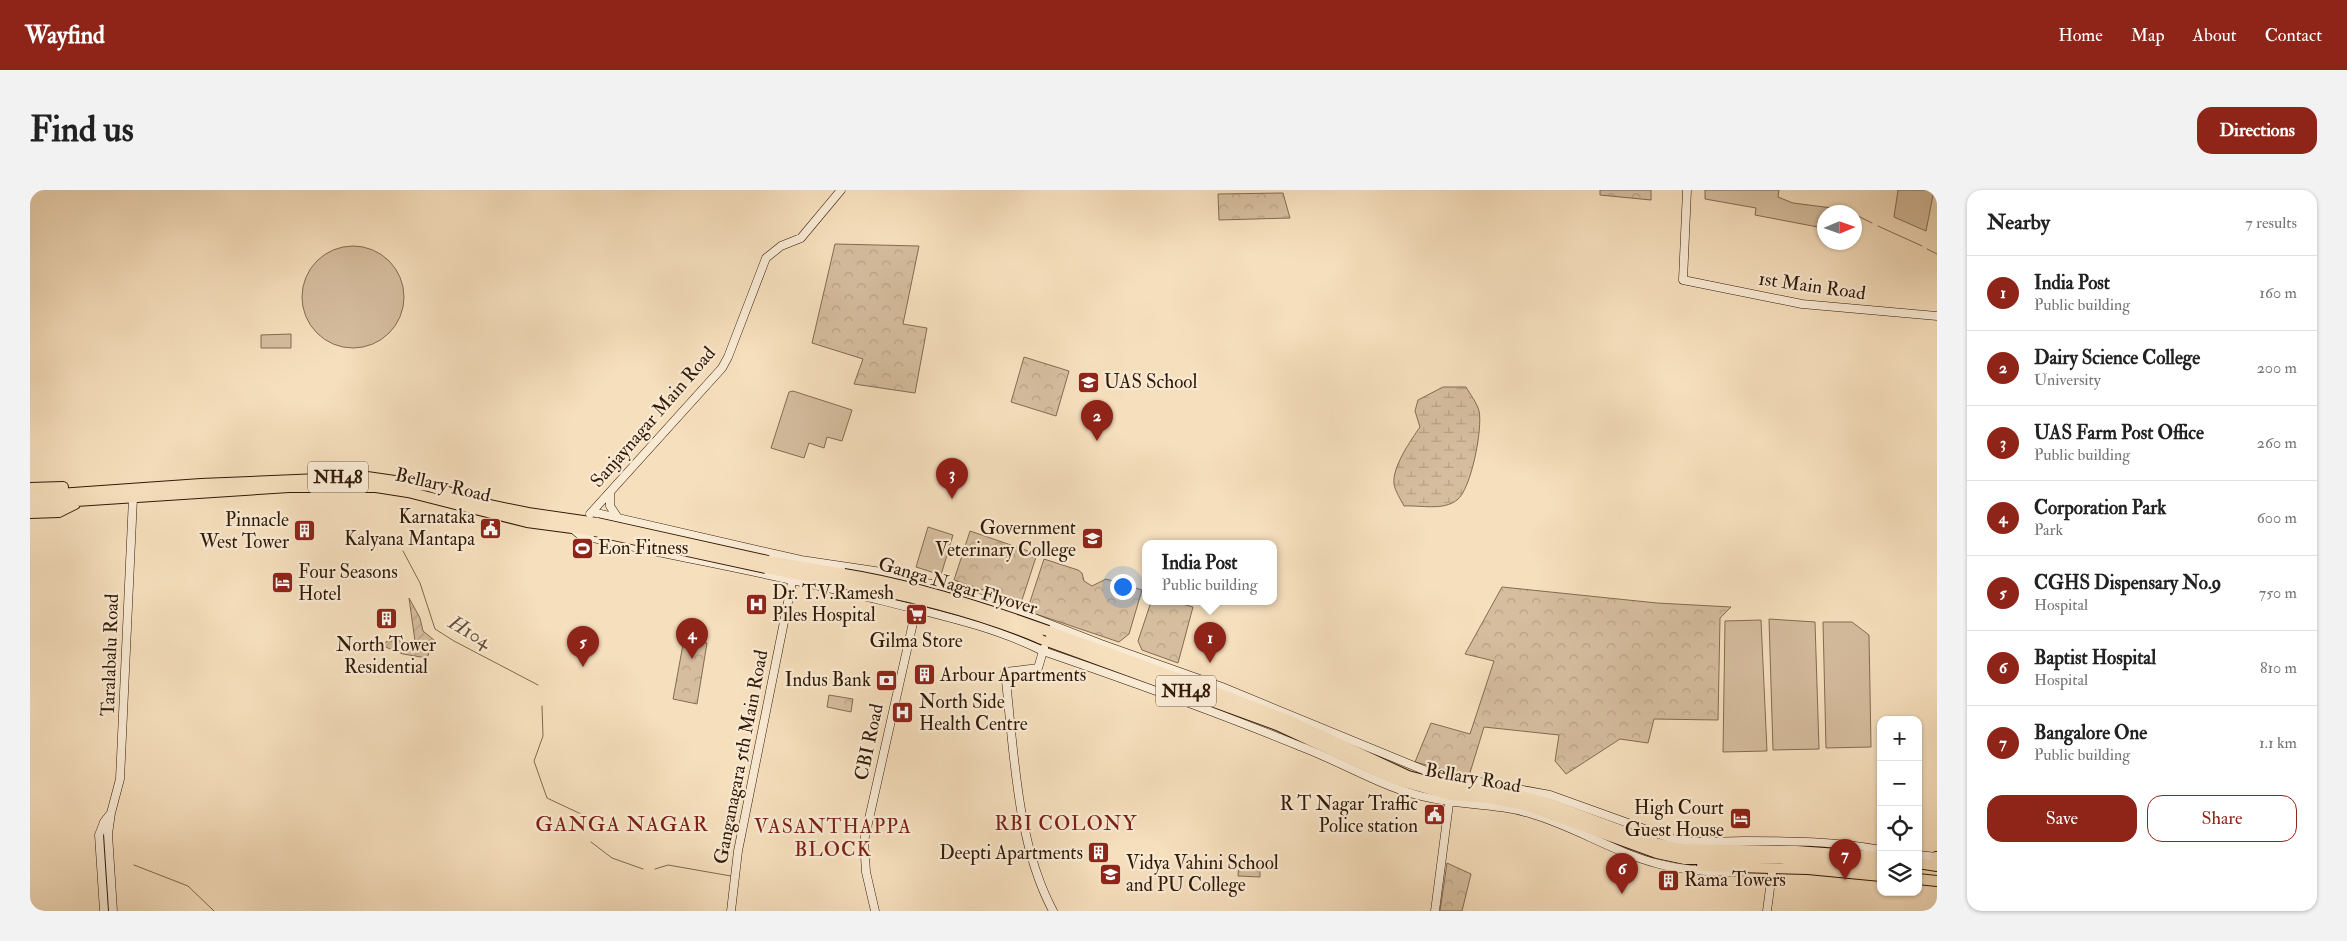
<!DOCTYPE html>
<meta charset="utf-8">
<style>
:root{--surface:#fff;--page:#f2f2f2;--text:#222;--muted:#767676;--line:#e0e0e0;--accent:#8f2418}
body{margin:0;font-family:"IM FELL Double Pica",serif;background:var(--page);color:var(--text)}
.controls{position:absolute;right:15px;bottom:15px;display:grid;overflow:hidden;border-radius:10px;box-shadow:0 1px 4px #0004}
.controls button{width:45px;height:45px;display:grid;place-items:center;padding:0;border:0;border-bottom:1px solid var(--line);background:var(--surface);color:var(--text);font:25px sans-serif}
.compass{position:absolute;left:1787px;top:15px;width:45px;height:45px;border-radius:50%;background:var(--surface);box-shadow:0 1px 4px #0004;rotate:88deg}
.you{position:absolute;left:1092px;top:396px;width:18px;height:18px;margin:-12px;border:4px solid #fff;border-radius:50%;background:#1a73e8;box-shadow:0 0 0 8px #1a73e833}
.badge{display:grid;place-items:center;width:32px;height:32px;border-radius:50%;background:var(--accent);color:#fff;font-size:16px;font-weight:700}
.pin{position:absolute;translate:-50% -41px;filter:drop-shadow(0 1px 2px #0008)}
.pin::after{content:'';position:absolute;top:26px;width:18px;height:15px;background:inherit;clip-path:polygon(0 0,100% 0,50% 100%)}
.popup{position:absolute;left:1112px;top:350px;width:135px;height:65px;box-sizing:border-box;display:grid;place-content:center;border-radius:10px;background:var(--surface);filter:drop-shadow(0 1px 4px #0005);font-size:16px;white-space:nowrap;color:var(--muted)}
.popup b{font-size:19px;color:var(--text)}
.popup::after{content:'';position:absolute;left:50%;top:100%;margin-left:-10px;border:10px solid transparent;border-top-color:var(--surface)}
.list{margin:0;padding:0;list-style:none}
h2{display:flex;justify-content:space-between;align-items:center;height:65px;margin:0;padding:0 20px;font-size:21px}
h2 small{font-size:16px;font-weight:400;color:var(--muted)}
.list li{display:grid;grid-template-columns:32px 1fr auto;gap:15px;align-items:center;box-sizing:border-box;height:75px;padding:0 20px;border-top:1px solid var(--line)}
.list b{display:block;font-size:19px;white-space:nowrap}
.list p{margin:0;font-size:16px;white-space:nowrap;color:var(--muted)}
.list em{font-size:16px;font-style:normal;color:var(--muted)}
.actions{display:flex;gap:10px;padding:15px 20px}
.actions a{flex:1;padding:11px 0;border:1px solid var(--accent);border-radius:15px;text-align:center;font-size:18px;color:var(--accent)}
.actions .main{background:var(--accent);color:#fff}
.icon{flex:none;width:28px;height:28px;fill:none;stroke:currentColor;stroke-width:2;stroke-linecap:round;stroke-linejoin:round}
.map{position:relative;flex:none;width:1907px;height:721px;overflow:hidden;border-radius:15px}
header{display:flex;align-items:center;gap:30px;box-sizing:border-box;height:70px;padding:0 25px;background:var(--accent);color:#fff}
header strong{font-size:24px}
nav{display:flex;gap:28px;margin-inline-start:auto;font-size:18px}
.intro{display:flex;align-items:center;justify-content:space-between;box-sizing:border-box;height:120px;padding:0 30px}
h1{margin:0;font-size:35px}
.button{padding:12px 22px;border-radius:15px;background:var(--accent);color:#fff;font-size:18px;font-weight:700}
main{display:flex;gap:30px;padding:0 30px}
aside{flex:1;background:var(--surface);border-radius:15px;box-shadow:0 1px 4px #0004}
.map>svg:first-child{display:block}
.grass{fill:#d5bd9e;stroke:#836b52}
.forest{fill:url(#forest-crowns);stroke:#836b52}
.wetland{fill:url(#wetland-marsh);stroke:#836b52}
.garden{fill:url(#garden-furrows);stroke:#836b52}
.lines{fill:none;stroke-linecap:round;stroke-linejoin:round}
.stream{stroke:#7f684f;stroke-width:1}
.secondary-casing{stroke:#311907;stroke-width:9}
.highway-casing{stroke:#311907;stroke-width:12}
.secondary{stroke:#f9ead4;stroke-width:8}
.highway{stroke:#f6dfbd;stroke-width:10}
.highway-bridge-casing{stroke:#311907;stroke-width:12;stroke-linecap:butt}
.highway-bridge{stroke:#f6dfbd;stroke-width:10}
.labels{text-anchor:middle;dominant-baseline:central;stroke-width:4.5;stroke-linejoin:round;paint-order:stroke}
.shield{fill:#f9ead4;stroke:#6d5844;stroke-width:1}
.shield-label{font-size:18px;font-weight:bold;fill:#311907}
.street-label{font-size:19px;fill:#311907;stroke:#f9ead4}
.poi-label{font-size:19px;fill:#311907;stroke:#f9ead4;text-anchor:start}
.water-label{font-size:20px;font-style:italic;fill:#654d37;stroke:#f9ead4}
.neighbourhood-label{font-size:20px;letter-spacing:1px;fill:#7a1f14;stroke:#f9ead4}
.quarter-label{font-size:21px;letter-spacing:1px;fill:#7a1f14;stroke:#f9ead4}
</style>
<header>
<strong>Wayfind</strong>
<nav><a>Home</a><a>Map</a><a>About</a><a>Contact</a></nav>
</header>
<div class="intro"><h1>Find us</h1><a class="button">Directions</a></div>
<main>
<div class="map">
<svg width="1907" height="721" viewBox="0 0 1907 721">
<defs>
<pattern id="forest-crowns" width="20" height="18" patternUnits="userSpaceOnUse" patternTransform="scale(1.25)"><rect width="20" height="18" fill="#d5bd9e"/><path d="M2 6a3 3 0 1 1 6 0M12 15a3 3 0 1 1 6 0" fill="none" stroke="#b7a287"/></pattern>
<pattern id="wetland-marsh" width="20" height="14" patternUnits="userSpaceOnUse" patternTransform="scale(1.25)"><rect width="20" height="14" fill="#d5bd9e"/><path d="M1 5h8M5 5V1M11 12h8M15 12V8" fill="none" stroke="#b7a287"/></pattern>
<pattern id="garden-furrows" width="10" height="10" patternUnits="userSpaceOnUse" patternTransform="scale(1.25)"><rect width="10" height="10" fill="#d5bd9e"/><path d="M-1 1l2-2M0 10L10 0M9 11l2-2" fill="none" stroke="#b7a287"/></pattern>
</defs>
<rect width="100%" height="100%" fill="#f6dfbd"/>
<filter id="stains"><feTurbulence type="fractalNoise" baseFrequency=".004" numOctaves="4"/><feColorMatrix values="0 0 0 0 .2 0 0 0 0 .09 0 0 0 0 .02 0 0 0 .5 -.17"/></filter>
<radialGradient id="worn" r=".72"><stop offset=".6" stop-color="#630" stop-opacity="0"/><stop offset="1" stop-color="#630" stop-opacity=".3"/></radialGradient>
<path class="grass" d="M1675 0H1749L1748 7 1763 13 1810 19 1809 22H1794L1793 38 1725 25 1726 18 1675 9Z
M1868 0H1904L1896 41 1864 27Z
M272 107a51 51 0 1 1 102 0a51 51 0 1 1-102 0Z
M261 144V158H231V145Z
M763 201 822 220 812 251 797 247 794 258 779 253 774 268 741 258 759 202Z
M898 337 923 345 911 385 886 377Z
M1739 429 1785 432 1789 559 1743 560Z
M1731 430 1737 561 1693 562 1695 431Z
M1793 432H1822L1839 445 1841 557 1796 558Z"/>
<path class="forest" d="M1570 0H1621V10L1570 5Z
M1253 3 1260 28 1189 30 1188 4Z
M805 54 889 56 873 134 897 138 885 203 824 194 833 169 782 153Z
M994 167 1039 181 1026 226 981 212Z
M940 341 1007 364 991 413 924 390Z
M1014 369 1048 380 1052 383 1054 391 1062 396 1076 389 1112 400 1099 444 1089 452 997 421Z
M1472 397 1627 413 1701 417 1690 428 1688 530 1624 529 1618 553 1590 549 1536 584 1525 571 1529 545 1454 537 1439 586 1385 572 1401 533 1440 544 1464 471 1435 464Z
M1121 412H1145L1163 417 1148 473 1112 460 1108 451Z
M654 449 677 453 667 514 643 509Z
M799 505 823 509 821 522 797 517Z
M1209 671 1230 673V687L1208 686Z
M1417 673 1441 684 1432 721H1410Z"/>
<path class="wetland" d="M1413 197H1436C1440 204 1447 213 1449 221 1453 238 1441 300 1427 310 1413 321 1391 315 1374 316 1371 310 1365 301 1364 294 1362 277 1381 250 1390 237L1385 221 1388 210Z"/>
<path class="garden" d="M379 408 390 428 393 441 404 450 397 468 373 464 353 456 357 451H385Z"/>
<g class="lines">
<path class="stream" d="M1824 24 1842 33
M1848 36 1892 56
M1897 59 1907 64
M373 361 390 393 405 439 424 451 508 495
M512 516 513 546 504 571 517 608 551 624 555 636
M561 652 582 668 613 679
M104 675 158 696 184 721
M625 679 638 675 701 686"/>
<defs>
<path id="secondary" d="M1657 0 1653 90 1772 114 1907 126
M580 303V316L588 328
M562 322 771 370 845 381 918 398 968 414 1071 454 1192 497 1401 583 1520 605 1645 650C1669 654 1690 651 1714 651 1760 651 1806 651 1851 660
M560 324 692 178 698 167 736 68 751 56 771 48 811 0
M543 339 550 345C651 368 753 386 854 411 909 425 963 436 1013 461 1100 491 1187 522 1272 557 1311 572 1347 594 1387 605 1425 616 1464 612 1502 624 1546 637 1585 663 1629 674 1656 681 1684 682 1711 682
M1014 458 1008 478 975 482C984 559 986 652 1023 721
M1888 665 1907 667
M74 721 69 645 74 632 81 623
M83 721 78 644 81 623 90 589 103 308
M701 721 708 661 763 387
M845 721 836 682 834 651 887 415
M1405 721 1420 606
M1737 721 1742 683"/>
<path id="highway" d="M0 298 33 297
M0 306 171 294 337 287 399 296 459 315 498 323 567 333
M0 314 259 297H346L378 302 497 332 565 341
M0 323 29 322 45 314
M738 371 814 384
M736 378 811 393
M1018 441 1183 501 1258 530 1378 586 1413 595 1473 601 1517 613 1622 652 1650 659 1766 661 1851 667
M1009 448 1247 535 1364 589 1420 605 1458 608 1495 615 1627 663 1655 669 1750 668 1851 676
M1906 667 1907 669
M1888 673 1907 676
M1672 676 1778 679 1851 686
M1888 689 1907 691"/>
</defs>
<use href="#secondary" class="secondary-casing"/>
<use href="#highway" class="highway-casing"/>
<use href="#secondary" class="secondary"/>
<use href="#highway" class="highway"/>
<defs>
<path id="highway-bridge" d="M567 333 738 371
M565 341 736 378
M814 384C883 395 952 417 1018 441
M811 393C878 405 946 421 1009 448"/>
</defs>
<use href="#highway-bridge" class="highway-bridge-casing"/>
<use href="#highway-bridge" class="highway-bridge"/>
</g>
<defs>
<symbol id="school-square" viewBox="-11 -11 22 22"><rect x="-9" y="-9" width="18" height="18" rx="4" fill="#8f2418" stroke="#f9ead4"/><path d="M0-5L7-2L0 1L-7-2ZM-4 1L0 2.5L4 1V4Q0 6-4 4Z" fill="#fff"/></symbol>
<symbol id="civic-square" viewBox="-11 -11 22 22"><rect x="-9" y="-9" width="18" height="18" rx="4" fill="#8f2418" stroke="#f9ead4"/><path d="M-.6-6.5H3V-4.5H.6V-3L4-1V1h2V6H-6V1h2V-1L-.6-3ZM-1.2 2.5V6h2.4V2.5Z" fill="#fff"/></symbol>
<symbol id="building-square" viewBox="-11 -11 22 22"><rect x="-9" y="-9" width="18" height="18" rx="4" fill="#8f2418" stroke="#f9ead4"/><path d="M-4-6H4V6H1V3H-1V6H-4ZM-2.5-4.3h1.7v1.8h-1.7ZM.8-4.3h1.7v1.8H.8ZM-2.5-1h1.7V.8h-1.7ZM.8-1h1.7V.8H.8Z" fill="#fff"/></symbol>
<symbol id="university-square" viewBox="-11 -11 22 22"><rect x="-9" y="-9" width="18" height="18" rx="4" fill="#8f2418" stroke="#f9ead4"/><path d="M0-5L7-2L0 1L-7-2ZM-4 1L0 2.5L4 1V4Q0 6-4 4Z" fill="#fff"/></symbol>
<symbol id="stadium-square" viewBox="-11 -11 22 22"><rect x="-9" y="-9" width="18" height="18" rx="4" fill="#8f2418" stroke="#f9ead4"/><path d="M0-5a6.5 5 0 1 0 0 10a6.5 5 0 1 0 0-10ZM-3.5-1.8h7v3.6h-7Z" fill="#fff"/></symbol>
<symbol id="hotel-square" viewBox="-11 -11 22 22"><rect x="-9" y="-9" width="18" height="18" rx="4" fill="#8f2418" stroke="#f9ead4"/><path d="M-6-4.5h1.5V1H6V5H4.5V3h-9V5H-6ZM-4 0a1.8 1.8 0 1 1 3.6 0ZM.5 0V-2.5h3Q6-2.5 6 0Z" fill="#fff"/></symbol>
<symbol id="hospital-square" viewBox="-11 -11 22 22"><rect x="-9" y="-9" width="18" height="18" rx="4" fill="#8f2418" stroke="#f9ead4"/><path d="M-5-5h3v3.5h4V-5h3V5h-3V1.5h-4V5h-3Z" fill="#fff"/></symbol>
<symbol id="supermarket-square" viewBox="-11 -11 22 22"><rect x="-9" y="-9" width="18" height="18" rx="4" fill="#8f2418" stroke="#f9ead4"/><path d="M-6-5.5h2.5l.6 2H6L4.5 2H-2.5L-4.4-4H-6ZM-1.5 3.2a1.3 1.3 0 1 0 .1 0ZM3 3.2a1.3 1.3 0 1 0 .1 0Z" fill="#fff"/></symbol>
<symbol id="bank-square" viewBox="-11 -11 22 22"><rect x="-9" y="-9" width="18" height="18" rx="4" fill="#8f2418" stroke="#f9ead4"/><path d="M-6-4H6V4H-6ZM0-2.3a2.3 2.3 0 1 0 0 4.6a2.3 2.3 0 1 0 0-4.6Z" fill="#fff"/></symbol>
</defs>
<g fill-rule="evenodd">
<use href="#school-square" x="1046" y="180" width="25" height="25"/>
<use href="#civic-square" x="448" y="326" width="25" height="25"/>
<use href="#building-square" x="262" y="328" width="25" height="25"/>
<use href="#university-square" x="1050" y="336" width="25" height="25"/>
<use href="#stadium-square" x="540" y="346" width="25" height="25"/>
<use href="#hotel-square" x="240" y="380" width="25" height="25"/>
<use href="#hospital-square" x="714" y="402" width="25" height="25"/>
<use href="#supermarket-square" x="874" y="412" width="25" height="25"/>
<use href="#building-square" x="344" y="416" width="25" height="25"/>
<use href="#building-square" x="882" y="472" width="25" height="25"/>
<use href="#bank-square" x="844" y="478" width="25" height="25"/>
<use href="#hospital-square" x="860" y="510" width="25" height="25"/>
<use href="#civic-square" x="1392" y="612" width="25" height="25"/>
<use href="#hotel-square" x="1698" y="616" width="25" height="25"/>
<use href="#building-square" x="1056" y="650" width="25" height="25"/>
<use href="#university-square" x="1068" y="672" width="25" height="25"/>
<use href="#building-square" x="1626" y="678" width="25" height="25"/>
</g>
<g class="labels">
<g class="shield">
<rect x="278" y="271.5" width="60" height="31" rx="4"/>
<rect x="1126" y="485.5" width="60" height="31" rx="4"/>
</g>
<g class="shield-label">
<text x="308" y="287">NH48</text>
<text x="1156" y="501">NH48</text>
</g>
<g class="street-label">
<text transform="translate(1782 96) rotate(8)">1st Main Road</text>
<text transform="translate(623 227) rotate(-49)">Sanjaynagar Main Road</text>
<text transform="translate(413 295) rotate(13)">Bellary Road</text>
<text transform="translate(928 396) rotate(16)">Ganga Nagar Flyover</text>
<text transform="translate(80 465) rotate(-88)">Taralabalu Road</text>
<text transform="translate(839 552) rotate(-78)">CBI Road</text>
<text transform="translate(711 567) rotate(-79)">Ganganagara 5th Main Road</text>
<text transform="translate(1443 588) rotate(10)">Bellary Road</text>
</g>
<g class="poi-label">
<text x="1074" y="192">UAS School</text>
<text x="445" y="327" text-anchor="end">Karnataka<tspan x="445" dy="22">Kalyana Mantapa</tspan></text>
<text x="259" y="330" text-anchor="end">Pinnacle<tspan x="259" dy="22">West Tower</tspan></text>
<text x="1046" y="338" text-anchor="end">Government<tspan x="1046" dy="22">Veterinary College</tspan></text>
<text x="568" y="358">Eon Fitness</text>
<text x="268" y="382">Four Seasons<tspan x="268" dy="22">Hotel</tspan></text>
<text x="742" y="403">Dr. T.V.Ramesh<tspan x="742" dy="22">Piles Hospital</tspan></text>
<text x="886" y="451" text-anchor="middle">Gilma Store</text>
<text x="356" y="455" text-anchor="middle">North Tower<tspan x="356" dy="22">Residential</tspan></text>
<text x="910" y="485">Arbour Apartments</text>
<text x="841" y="490" text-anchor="end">Indus Bank</text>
<text x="889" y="512">North Side<tspan x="889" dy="22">Health Centre</tspan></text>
<text x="1388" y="614" text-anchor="end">R T Nagar Traffic<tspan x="1388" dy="22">Police station</tspan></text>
<text x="1694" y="618" text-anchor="end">High Court<tspan x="1694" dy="22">Guest House</tspan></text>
<text x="1053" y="663" text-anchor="end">Deepti Apartments</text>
<text x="1096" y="673">Vidya Vahini School<tspan x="1096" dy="22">and PU College</tspan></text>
<text x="1654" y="690">Rama Towers</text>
</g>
<g class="water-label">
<text transform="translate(440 442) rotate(30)">H104</text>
</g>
<g class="neighbourhood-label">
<text x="1036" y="633">RBI COLONY</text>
<text x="803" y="636">VASANTHAPPA<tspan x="803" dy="23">BLOCK</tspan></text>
</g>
<g class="quarter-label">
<text x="592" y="634">GANGA NAGAR</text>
</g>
</g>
<rect width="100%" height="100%" filter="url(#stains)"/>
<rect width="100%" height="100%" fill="url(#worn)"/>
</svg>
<div class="controls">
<button>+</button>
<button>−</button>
<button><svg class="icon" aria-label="locate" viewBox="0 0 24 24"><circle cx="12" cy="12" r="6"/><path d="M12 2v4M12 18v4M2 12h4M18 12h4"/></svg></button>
<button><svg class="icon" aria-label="layers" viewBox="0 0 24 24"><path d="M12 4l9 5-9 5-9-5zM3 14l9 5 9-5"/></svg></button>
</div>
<svg class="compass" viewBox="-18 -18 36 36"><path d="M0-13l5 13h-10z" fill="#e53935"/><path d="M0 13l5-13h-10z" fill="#767676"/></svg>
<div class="you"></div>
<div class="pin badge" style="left:1180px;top:473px">1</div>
<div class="popup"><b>India Post</b>Public building</div>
<div class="pin badge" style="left:1067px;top:251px">2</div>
<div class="pin badge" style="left:922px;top:309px">3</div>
<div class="pin badge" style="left:662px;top:469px">4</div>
<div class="pin badge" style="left:553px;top:477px">5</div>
<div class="pin badge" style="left:1592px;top:704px">6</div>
<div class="pin badge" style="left:1815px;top:690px">7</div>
</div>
<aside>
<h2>Nearby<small>7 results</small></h2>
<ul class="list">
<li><span class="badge">1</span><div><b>India Post</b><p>Public building</p></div><em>160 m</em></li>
<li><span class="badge">2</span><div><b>Dairy Science College</b><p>University</p></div><em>200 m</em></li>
<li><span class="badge">3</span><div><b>UAS Farm Post Office</b><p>Public building</p></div><em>260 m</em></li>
<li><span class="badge">4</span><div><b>Corporation Park</b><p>Park</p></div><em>600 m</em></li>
<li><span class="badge">5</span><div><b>CGHS Dispensary No.9</b><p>Hospital</p></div><em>750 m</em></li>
<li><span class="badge">6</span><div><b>Baptist Hospital</b><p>Hospital</p></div><em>810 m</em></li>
<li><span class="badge">7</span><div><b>Bangalore One</b><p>Public building</p></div><em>1.1 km</em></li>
</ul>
<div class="actions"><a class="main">Save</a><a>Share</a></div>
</aside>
</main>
